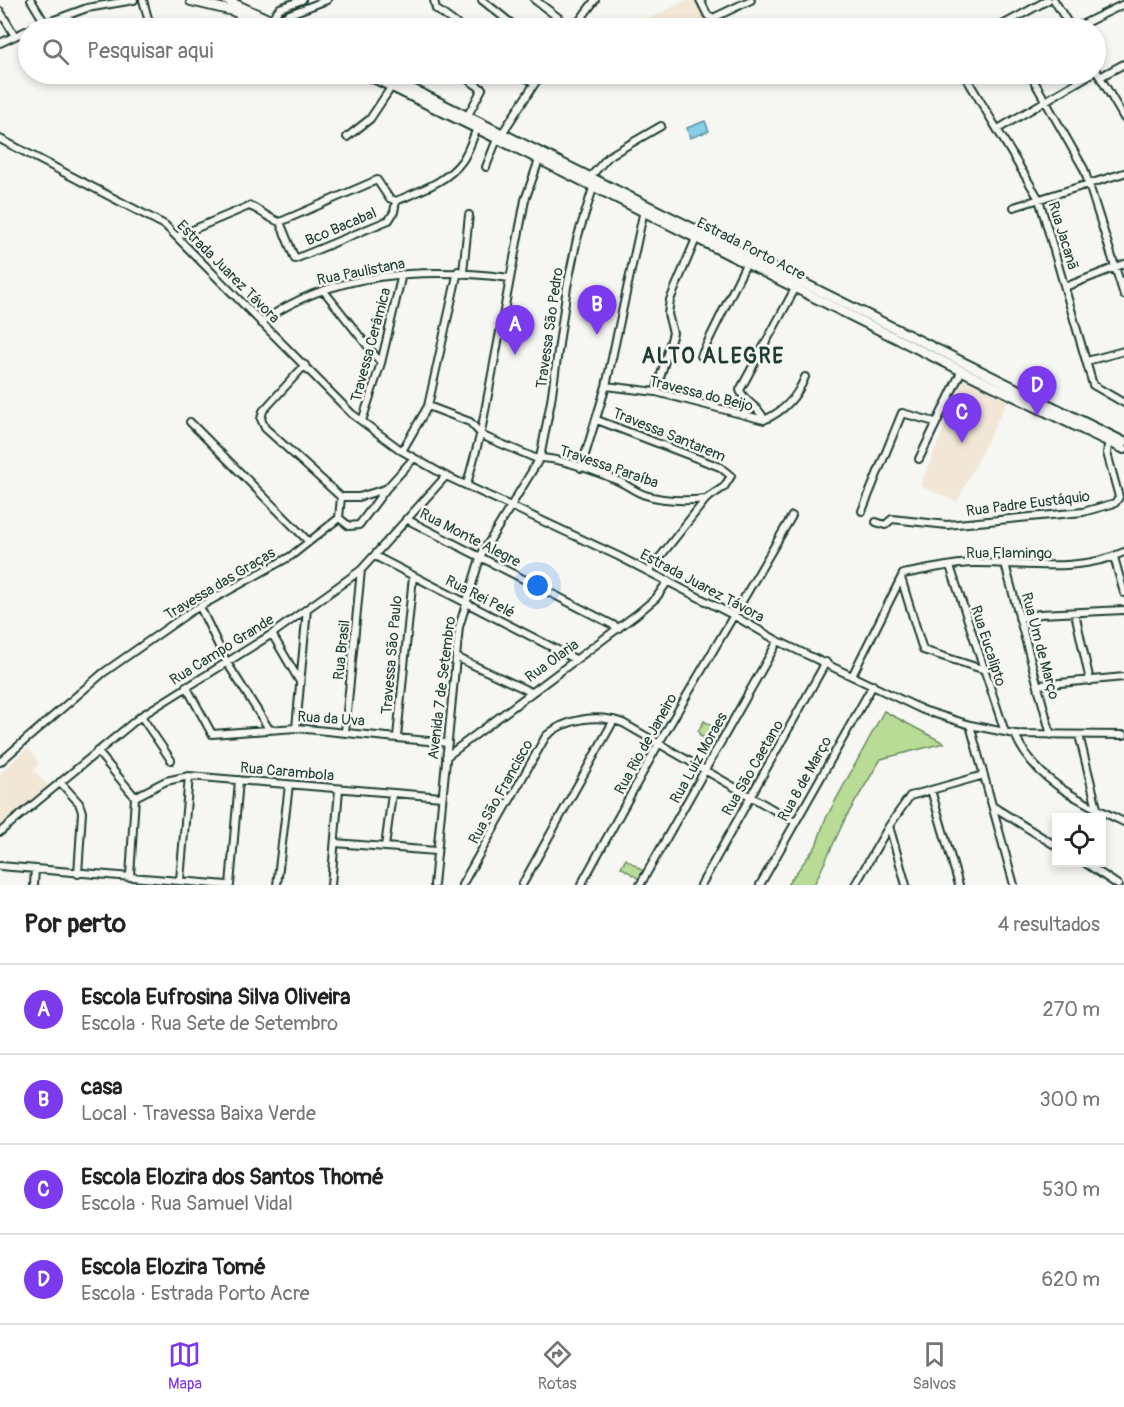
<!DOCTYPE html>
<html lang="pt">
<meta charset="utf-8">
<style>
:root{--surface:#fff;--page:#f6f6f6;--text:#222;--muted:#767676;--line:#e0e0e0;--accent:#7c3aed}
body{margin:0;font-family:Pangolin,sans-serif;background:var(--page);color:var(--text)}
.controls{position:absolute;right:18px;bottom:18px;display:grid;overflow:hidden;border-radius:0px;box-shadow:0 3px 9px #0003}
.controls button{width:54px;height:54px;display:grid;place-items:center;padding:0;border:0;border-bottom:2px solid var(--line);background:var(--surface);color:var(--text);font:30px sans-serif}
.you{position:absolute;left:538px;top:586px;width:21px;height:21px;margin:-15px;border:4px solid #fff;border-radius:50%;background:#1a73e8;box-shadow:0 0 0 9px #1a73e833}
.badge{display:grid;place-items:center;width:39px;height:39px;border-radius:50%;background:var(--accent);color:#fff;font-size:20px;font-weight:700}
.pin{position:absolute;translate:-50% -50px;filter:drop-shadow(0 2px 3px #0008)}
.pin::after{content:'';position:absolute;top:32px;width:21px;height:18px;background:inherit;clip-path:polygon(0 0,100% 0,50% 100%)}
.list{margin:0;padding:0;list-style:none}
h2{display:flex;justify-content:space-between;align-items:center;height:78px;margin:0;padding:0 24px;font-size:26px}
h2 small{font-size:20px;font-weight:400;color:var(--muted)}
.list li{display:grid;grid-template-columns:39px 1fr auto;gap:18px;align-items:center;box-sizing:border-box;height:90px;padding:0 24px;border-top:2px solid var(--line)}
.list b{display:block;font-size:22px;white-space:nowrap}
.list p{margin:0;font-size:20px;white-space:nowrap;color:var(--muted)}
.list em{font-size:20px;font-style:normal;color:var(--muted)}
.icon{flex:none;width:33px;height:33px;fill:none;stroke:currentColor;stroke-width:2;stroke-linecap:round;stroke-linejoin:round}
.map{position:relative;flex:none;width:1124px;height:885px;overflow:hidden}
.search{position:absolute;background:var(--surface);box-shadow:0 3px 9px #0003;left:18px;right:18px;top:18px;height:66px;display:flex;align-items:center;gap:15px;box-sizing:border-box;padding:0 21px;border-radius:33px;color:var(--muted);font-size:22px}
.sheet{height:438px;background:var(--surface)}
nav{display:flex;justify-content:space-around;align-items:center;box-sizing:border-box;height:84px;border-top:2px solid var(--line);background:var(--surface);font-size:16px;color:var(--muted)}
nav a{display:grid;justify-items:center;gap:3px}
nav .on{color:var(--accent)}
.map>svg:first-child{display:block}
.built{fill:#f2e7d7}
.green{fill:#b8db95;stroke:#6c8c64;stroke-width:1.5}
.water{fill:#86cee7;stroke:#5d949f;stroke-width:1.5}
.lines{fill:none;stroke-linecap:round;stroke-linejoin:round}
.minor-casing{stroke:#1f3d34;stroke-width:10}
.major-casing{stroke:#1f3d34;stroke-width:12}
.minor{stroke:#f6f6f2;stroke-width:6}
.major{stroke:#f6f6f2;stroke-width:8}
.labels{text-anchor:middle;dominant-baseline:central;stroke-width:5;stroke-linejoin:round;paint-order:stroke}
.street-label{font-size:15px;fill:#1f3d34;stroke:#f6f6f2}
.district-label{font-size:21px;font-weight:bold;letter-spacing:1.5px;fill:#1f3d34;stroke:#f6f6f2}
</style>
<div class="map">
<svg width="1124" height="885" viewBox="0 0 1124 885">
<rect width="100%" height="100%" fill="#f6f6f2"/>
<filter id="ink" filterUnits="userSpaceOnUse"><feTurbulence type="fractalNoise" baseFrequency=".0167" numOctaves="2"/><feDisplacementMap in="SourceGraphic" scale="12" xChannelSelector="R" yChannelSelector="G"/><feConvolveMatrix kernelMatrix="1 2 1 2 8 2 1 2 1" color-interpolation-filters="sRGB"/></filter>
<g filter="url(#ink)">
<path class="built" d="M687 0H697L710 25 704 28H645L647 20Z
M964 379 1008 400 957 502 920 486Z
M28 748 39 763 34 771 49 787 0 829V773Z"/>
<path class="green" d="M884 711 944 743 881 759 846 817 814 885H787L816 846 825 820Z
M704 721 721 732 716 744 700 736 698 731Z
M626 859 643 871 639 879 621 867Z"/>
<path class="water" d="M705 121 709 131 690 138 687 128Z"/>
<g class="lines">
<defs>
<path id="minor" d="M31 0 45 23
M143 0 149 22
M434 0 436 9 462 28
M482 0 517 28
M535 0 572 28
M700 0 708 16 713 18 751 0
M1054 0 1071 28
M0 11 15 36
M270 20 280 8 302 0
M280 25 287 15 327 0
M32 28 87 8 134 0
M574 28 595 0
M997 28 1048 0
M1075 28 1124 4
M0 43 28 30
M1096 70 1124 118
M460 74 482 89 468 115
M521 74 534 83
M964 74 1039 199 1093 385 1124 403
M1030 74 1084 169 1124 295
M1100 77 1124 64
M998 129 1091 74
M503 132 541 74
M347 137 370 119 392 86
M0 139 165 225 352 414 402 451 446 476 618 556 733 615 778 641 923 710 970 725 1015 734 1124 735
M486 167 497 139
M591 176 609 156 661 126
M396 201C419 191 447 182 462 161 469 151 473 137 478 126
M1014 207 1124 173
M178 236 249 206C258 208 267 218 280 222L377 180 389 198 396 201 394 212 389 220 295 259 280 222
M463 272 469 215
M1065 287 1124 264
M324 291 381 363
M261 323C329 271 428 267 510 278
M701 356 747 262
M1087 361 1124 351
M305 365 263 411 261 419 265 428 341 497 339 518
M606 386 656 392 764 420C785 411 797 397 805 377
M656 392 673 333 668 314 670 300 698 234
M428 406 470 422 483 436 535 458C560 457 593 470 616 480 626 484 635 492 645 495 664 501 687 501 706 499
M597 420 720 467 731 476 724 487 706 499 649 571
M764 420C760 406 744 403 740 390L797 285
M362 421 381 363 402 274
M190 422 309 542
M402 451 428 406 458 271
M919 459 961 372
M581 468 606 386 644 210
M467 484 481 432 525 200 540 157
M341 497H359L385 489
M862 511 902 413 935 422
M406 519 619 628
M876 522 885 525 892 519 947 525 1083 512 1115 503 1119 497 1107 453 1109 439
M375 556 575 659
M1114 557 1124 593
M1005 564 1051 735
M950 566 1005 732
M901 578 923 650 982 669
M200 607 226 661 269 729
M1075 613 1090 681
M1019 618 1040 614 1124 610
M272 634 300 682
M456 657 531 692
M852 676 903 574C926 570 949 564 972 563 1022 562 1077 574 1124 552
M1039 685 1124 677
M186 686 212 734 296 728 448 743
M141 716 171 760
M970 725 1014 885
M296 728 307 609
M345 732 361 570
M1015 734C1033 780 1082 802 1124 822
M1079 735 1097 808
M397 737 413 576
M97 751 135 797
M446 757 637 614 656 598 668 581
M0 762 103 673 190 612 291 556 339 518 349 526 359 525 386 489 414 458
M60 782 79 803 82 812 78 874
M931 790 959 885
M135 797 166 781 189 776 442 797
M994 807 1056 846
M889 826 906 885
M0 832 141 716 272 634 361 570 446 476
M335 843 436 851
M385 847 392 794
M1084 862 1118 885
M0 866 227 885
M130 876 135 797
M180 880 189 776
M34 885 35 869
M230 885 239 780
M277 885 289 785
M331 885 339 789
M434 885 459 627 481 555 540 458 551 401 567 287 577 239 594 185
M462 885 546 736C566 718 598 714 623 723L795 822
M522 885 614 720
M581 885 659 743 792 516
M640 885 778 641
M701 885 826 662
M760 885 873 685
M855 885 889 826 910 796 984 775"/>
<path id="major" d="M226 0 288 28
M191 1 233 11 271 28
M365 74C619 196 869 329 1124 449
M382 74 1124 442"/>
</defs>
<use href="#minor" class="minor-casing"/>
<use href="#major" class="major-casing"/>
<use href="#minor" class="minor"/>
<use href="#major" class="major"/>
</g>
</g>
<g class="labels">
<g class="street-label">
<text transform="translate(341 227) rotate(-23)">Bco Bacabal</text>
<text transform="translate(1063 236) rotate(73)">Rua Jacanã</text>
<text transform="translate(751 249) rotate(27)">Estrada Porto Acre</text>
<text transform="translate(228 272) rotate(45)">Estrada Juarez Távora</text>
<text transform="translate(361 272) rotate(-11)">Rua Paulistana</text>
<text transform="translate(550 328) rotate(-82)">Travessa São Pedro</text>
<text transform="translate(371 345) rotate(-75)">Travessa Cerâmica</text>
<text transform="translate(701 394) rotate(14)">Travessa do Beijo</text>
<text transform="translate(669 435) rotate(22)">Travessa Santarem</text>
<text transform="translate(609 467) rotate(19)">Travessa Paraíba</text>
<text transform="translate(1028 504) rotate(-7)">Rua Padre Eustáquio</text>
<text transform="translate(470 538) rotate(27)">Rua Monte Alegre</text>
<text x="1009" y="553">Rua Flamingo</text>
<text transform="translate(220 584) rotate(-31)">Travessa das Graças</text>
<text transform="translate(702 586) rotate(28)">Estrada Juarez Távora</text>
<text transform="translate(480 597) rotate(27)">Rua Rei Pelé</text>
<text transform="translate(988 646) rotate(72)">Rua Eucalipto</text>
<text transform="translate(1040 646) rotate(75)">Rua Um de Março</text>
<text transform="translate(222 650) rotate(-32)">Rua Campo Grande</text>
<text transform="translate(342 650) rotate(-84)">Rua Brasil</text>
<text transform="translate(392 655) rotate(-85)">Travessa São Paulo</text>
<text transform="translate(552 661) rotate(-36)">Rua Olaria</text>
<text transform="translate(442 688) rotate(-83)">Avenida 7 de Setembro</text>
<text transform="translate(331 719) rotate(4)">Rua da Uva</text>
<text transform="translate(646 744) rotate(-61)">Rua Rio de Janeiro</text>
<text transform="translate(699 758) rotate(-61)">Rua Luiz Moraes</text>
<text transform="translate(753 768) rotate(-60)">Rua São Caetano</text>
<text transform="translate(287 772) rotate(5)">Rua Carambola</text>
<text transform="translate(805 779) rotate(-61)">Rua 8 de Março</text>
<text transform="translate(501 792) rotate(-61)">Rua São Francisco</text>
</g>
<g class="district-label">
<text x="713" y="356">ALTO ALEGRE</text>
</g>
</g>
</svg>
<div class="controls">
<button><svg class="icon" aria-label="locate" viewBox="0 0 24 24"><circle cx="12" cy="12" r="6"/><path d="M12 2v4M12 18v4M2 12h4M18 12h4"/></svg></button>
</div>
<div class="you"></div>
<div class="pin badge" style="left:515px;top:355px">A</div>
<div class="pin badge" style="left:597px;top:335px">B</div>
<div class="pin badge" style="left:962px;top:443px">C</div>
<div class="pin badge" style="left:1037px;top:416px">D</div>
<div class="search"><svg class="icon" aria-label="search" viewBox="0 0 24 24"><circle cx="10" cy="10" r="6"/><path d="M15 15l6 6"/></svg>Pesquisar aqui</div>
</div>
<section class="sheet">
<h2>Por perto<small>4 resultados</small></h2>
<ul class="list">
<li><span class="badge">A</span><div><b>Escola Eufrosina Silva Oliveira</b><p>Escola · Rua Sete de Setembro</p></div><em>270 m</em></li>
<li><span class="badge">B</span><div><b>casa</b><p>Local · Travessa Baixa Verde</p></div><em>300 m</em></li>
<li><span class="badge">C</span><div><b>Escola Elozira dos Santos Thomé</b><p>Escola · Rua Samuel Vidal</p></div><em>530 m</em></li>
<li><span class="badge">D</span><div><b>Escola Elozira Tomé</b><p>Escola · Estrada Porto Acre</p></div><em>620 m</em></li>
</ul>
</section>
<nav>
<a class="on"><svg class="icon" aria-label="map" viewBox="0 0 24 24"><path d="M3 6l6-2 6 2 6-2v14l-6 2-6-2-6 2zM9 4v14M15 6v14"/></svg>Mapa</a>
<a><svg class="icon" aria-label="directions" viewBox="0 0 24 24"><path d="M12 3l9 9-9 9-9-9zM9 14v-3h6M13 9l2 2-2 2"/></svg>Rotas</a>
<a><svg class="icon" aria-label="saved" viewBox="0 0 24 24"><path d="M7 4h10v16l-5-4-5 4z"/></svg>Salvos</a>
</nav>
